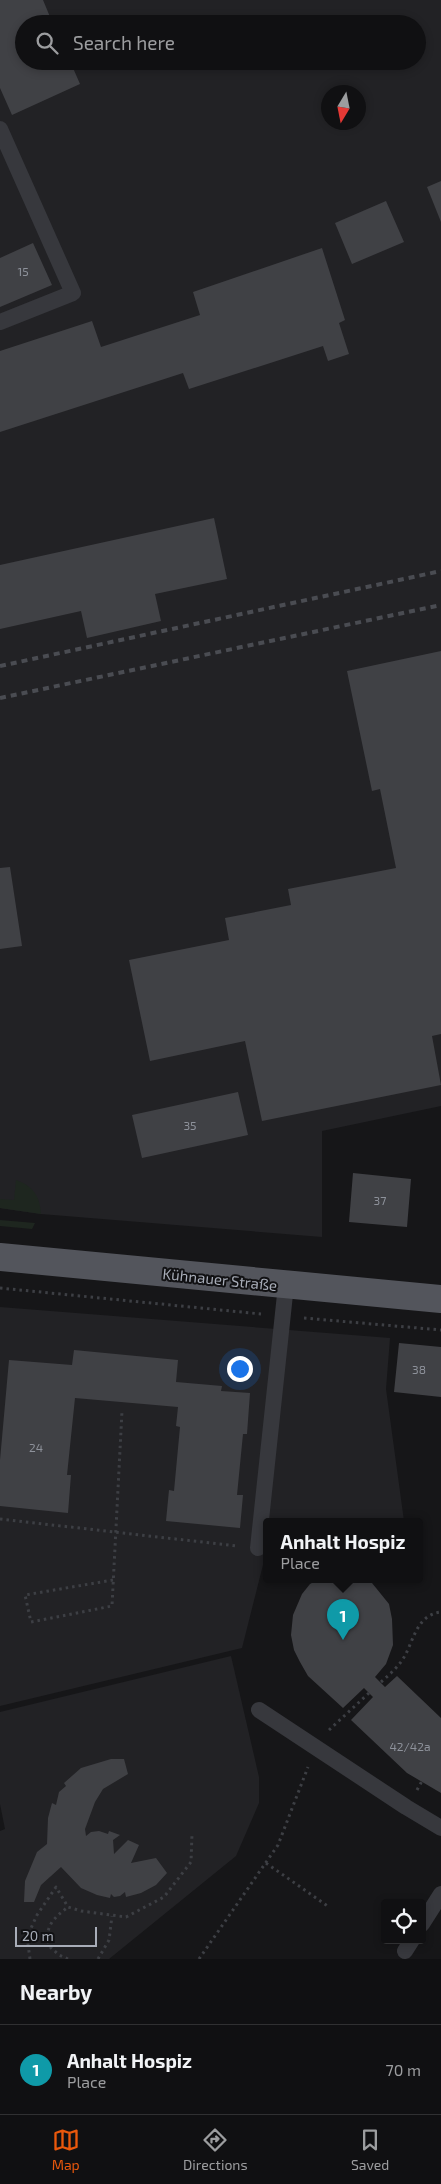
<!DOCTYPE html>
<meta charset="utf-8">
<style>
:root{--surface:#101012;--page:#1e1e20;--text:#f1f3f6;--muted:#9c9d9f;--line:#303032;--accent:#ea580c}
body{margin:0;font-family:"Exo 2",sans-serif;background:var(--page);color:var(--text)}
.controls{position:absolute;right:15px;bottom:15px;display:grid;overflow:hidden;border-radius:5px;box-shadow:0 2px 8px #0003}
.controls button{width:45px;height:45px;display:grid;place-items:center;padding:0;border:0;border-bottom:1px solid var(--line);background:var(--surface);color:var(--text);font:25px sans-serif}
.compass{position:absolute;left:321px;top:85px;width:45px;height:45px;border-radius:50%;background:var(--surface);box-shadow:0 2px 8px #0003;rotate:190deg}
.scale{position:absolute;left:15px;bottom:12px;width:82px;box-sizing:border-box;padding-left:5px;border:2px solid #a8adb8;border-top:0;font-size:14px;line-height:18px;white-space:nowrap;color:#a8adb8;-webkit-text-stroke:4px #111113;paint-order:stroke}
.you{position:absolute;left:239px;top:1368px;width:18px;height:18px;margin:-12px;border:4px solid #fff;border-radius:50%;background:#1a73e8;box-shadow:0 0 0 8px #1a73e833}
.badge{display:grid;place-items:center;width:32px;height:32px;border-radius:50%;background:var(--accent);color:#fff;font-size:16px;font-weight:700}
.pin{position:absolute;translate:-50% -41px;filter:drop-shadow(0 1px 2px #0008)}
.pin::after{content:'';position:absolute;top:26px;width:18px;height:15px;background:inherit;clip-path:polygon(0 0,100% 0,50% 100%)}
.popup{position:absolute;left:263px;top:1518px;width:160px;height:65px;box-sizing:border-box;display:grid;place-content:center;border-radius:5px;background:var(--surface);filter:drop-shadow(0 1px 4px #0005);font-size:16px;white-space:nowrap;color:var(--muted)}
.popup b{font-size:19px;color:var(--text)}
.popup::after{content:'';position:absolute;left:50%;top:100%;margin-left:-10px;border:10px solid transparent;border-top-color:var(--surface)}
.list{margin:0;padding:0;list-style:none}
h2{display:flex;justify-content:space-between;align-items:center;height:65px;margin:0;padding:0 20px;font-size:21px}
h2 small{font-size:16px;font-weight:400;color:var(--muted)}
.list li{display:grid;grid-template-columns:32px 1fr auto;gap:15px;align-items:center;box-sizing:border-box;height:90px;padding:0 20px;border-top:1px solid var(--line)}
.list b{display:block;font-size:19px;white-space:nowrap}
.list p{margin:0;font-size:16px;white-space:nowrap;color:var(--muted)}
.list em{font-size:16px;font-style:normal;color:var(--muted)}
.icon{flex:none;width:28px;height:28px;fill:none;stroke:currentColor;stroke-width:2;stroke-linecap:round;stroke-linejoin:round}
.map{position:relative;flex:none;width:441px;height:1959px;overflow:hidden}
.search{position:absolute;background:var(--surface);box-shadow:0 2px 8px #0003;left:15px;right:15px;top:15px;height:55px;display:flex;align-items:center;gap:12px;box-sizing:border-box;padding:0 18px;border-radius:28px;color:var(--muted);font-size:19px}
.sheet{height:155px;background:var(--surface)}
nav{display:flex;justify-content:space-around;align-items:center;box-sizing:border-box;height:70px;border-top:1px solid var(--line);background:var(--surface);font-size:14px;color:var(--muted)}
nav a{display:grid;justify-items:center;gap:2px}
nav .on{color:var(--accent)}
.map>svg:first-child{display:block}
.built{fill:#222225;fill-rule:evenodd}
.green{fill:#1e261f}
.building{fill:#404145}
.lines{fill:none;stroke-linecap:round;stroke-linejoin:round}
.path{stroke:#3d3f44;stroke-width:3;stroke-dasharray:2.5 4;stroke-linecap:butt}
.lane{stroke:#37383d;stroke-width:16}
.primary{stroke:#53555c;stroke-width:28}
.rail{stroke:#4a4c52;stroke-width:4;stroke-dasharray:6 5;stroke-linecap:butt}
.labels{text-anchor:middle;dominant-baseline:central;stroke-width:4;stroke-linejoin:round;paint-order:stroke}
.number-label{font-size:12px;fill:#8e929b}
.street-label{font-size:15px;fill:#a8adb8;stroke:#111113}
</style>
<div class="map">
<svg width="441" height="1959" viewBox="0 0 441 1959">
<rect width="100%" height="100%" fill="#161618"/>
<path class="built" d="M0 0H441V1106L322 1131V1237L41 1214 0 1208ZM24 24H417V61H24ZM328 92H358V122H328Z
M0 1307 390 1338 386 1389 404 1521H267V1549L242 1648 0 1706Z
M231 1656 259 1777V1803L236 1856 109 1959H0V1831L5 1829 0 1804V1712Z"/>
<path class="green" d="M16 1180C33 1186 40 1196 41 1214L0 1208V1199L14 1200Z
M0 1220 35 1223 32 1229 0 1226Z"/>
<path class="building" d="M0 0H43L53 24H24V61H70L80 84 12 115 0 88Z
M441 181V222L427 187Z
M386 201 404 242 352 264 335 223Z
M33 243 52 285 0 307V258Z
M322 248 345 320 339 323 349 354 328 361 323 346 189 389 183 373 0 432V351L92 321 101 347 200 315 193 292Z
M214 518 227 579 155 594 161 621 87 638 81 611 0 629V565Z
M441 651V1034L432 1036 441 1085 262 1121 245 1041 150 1061 129 960 229 940 225 918 291 905 288 889 396 868 380 789 372 791 347 671Z
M10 867 22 946 0 949V868Z
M238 1092 248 1135 142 1158 132 1115Z
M353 1173 411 1179 407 1227 349 1222Z
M399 1343 441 1347V1397L394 1392Z
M74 1350 178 1360 176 1382 222 1386 221 1391 250 1393 247 1434H243L237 1495H243L240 1528 166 1521 169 1490 174 1491 180 1427 176 1426 178 1407 75 1398 67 1475H71L68 1513 0 1506V1460L9 1360 72 1365Z
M319 1579H364L372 1583 389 1604 392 1619 393 1645 386 1664 375 1677 385 1687 397 1676 441 1718V1793L407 1773 351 1720 373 1697 364 1688 343 1708 308 1676 300 1662 294 1650 291 1635 293 1615 302 1594 310 1584Z
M111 1759H124L128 1774 103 1789 95 1802 85 1829 86 1836 91 1832 99 1831 108 1834 109 1831 120 1835 113 1840 114 1854 128 1840 139 1845 131 1863 156 1858 167 1873 156 1885 141 1893 126 1897 125 1892 120 1896 114 1897 111 1894 110 1898 97 1895 81 1888 61 1867 41 1885 34 1902H24L25 1881 37 1852 47 1844 48 1818 52 1803 56 1805 59 1792 66 1786 64 1783 81 1768Z"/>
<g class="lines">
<path class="path" d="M0 1288 261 1314
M304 1318 441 1330
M0 1519 237 1546
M113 1580 25 1595 31 1622 112 1606 122 1411
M381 1682C389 1675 397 1668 403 1659 414 1641 416 1615 441 1612
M329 1730 369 1693
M417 1790 422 1781
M266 1863 329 1907
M30 1959 27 1937 37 1915 56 1887 68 1907 81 1911 126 1917 164 1897 191 1862 192 1834
M68 1959 59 1955 49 1946C44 1926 54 1918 68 1907
M98 1959 109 1940 112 1916
M199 1959 278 1845 308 1767"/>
<path class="lane" d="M0 129 73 293 0 322
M258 1548 286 1285
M259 1710 406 1807 441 1828
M422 1924 441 1894
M405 1951 412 1940"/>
<path class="primary" d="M0 1257 441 1299"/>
<path class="rail" d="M0 666 441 571
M0 698 441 605"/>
</g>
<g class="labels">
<g class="number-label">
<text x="23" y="271">15</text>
<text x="190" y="1125">35</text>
<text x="380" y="1200">37</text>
<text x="419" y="1369">38</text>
<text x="36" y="1447">24</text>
<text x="410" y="1746">42/42a</text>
</g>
<g class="street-label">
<text transform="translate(220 1279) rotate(6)">Kühnauer Straße</text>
</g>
</g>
</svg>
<div class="controls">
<button><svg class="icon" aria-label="locate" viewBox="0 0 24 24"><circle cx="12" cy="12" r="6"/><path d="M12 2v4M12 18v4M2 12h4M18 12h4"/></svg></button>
</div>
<svg class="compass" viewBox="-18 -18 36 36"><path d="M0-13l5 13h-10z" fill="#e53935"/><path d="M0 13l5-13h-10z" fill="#9c9d9f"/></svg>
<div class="scale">20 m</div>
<div class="you"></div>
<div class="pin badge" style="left:343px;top:1640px;background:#0f9aa8">1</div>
<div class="popup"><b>Anhalt Hospiz</b>Place</div>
<div class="search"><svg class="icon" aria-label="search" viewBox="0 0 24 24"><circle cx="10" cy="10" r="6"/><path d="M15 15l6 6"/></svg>Search here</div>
</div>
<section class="sheet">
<h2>Nearby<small></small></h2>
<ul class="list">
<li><span class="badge" style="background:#0f9aa8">1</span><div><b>Anhalt Hospiz</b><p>Place</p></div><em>70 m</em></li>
</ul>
</section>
<nav>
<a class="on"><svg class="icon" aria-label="map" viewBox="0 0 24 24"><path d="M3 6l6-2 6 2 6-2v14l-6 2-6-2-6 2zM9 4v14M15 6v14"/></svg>Map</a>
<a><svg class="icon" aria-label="directions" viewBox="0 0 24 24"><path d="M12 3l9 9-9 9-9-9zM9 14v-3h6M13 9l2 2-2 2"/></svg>Directions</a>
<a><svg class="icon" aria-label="saved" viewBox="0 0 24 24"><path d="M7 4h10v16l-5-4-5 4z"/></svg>Saved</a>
</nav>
